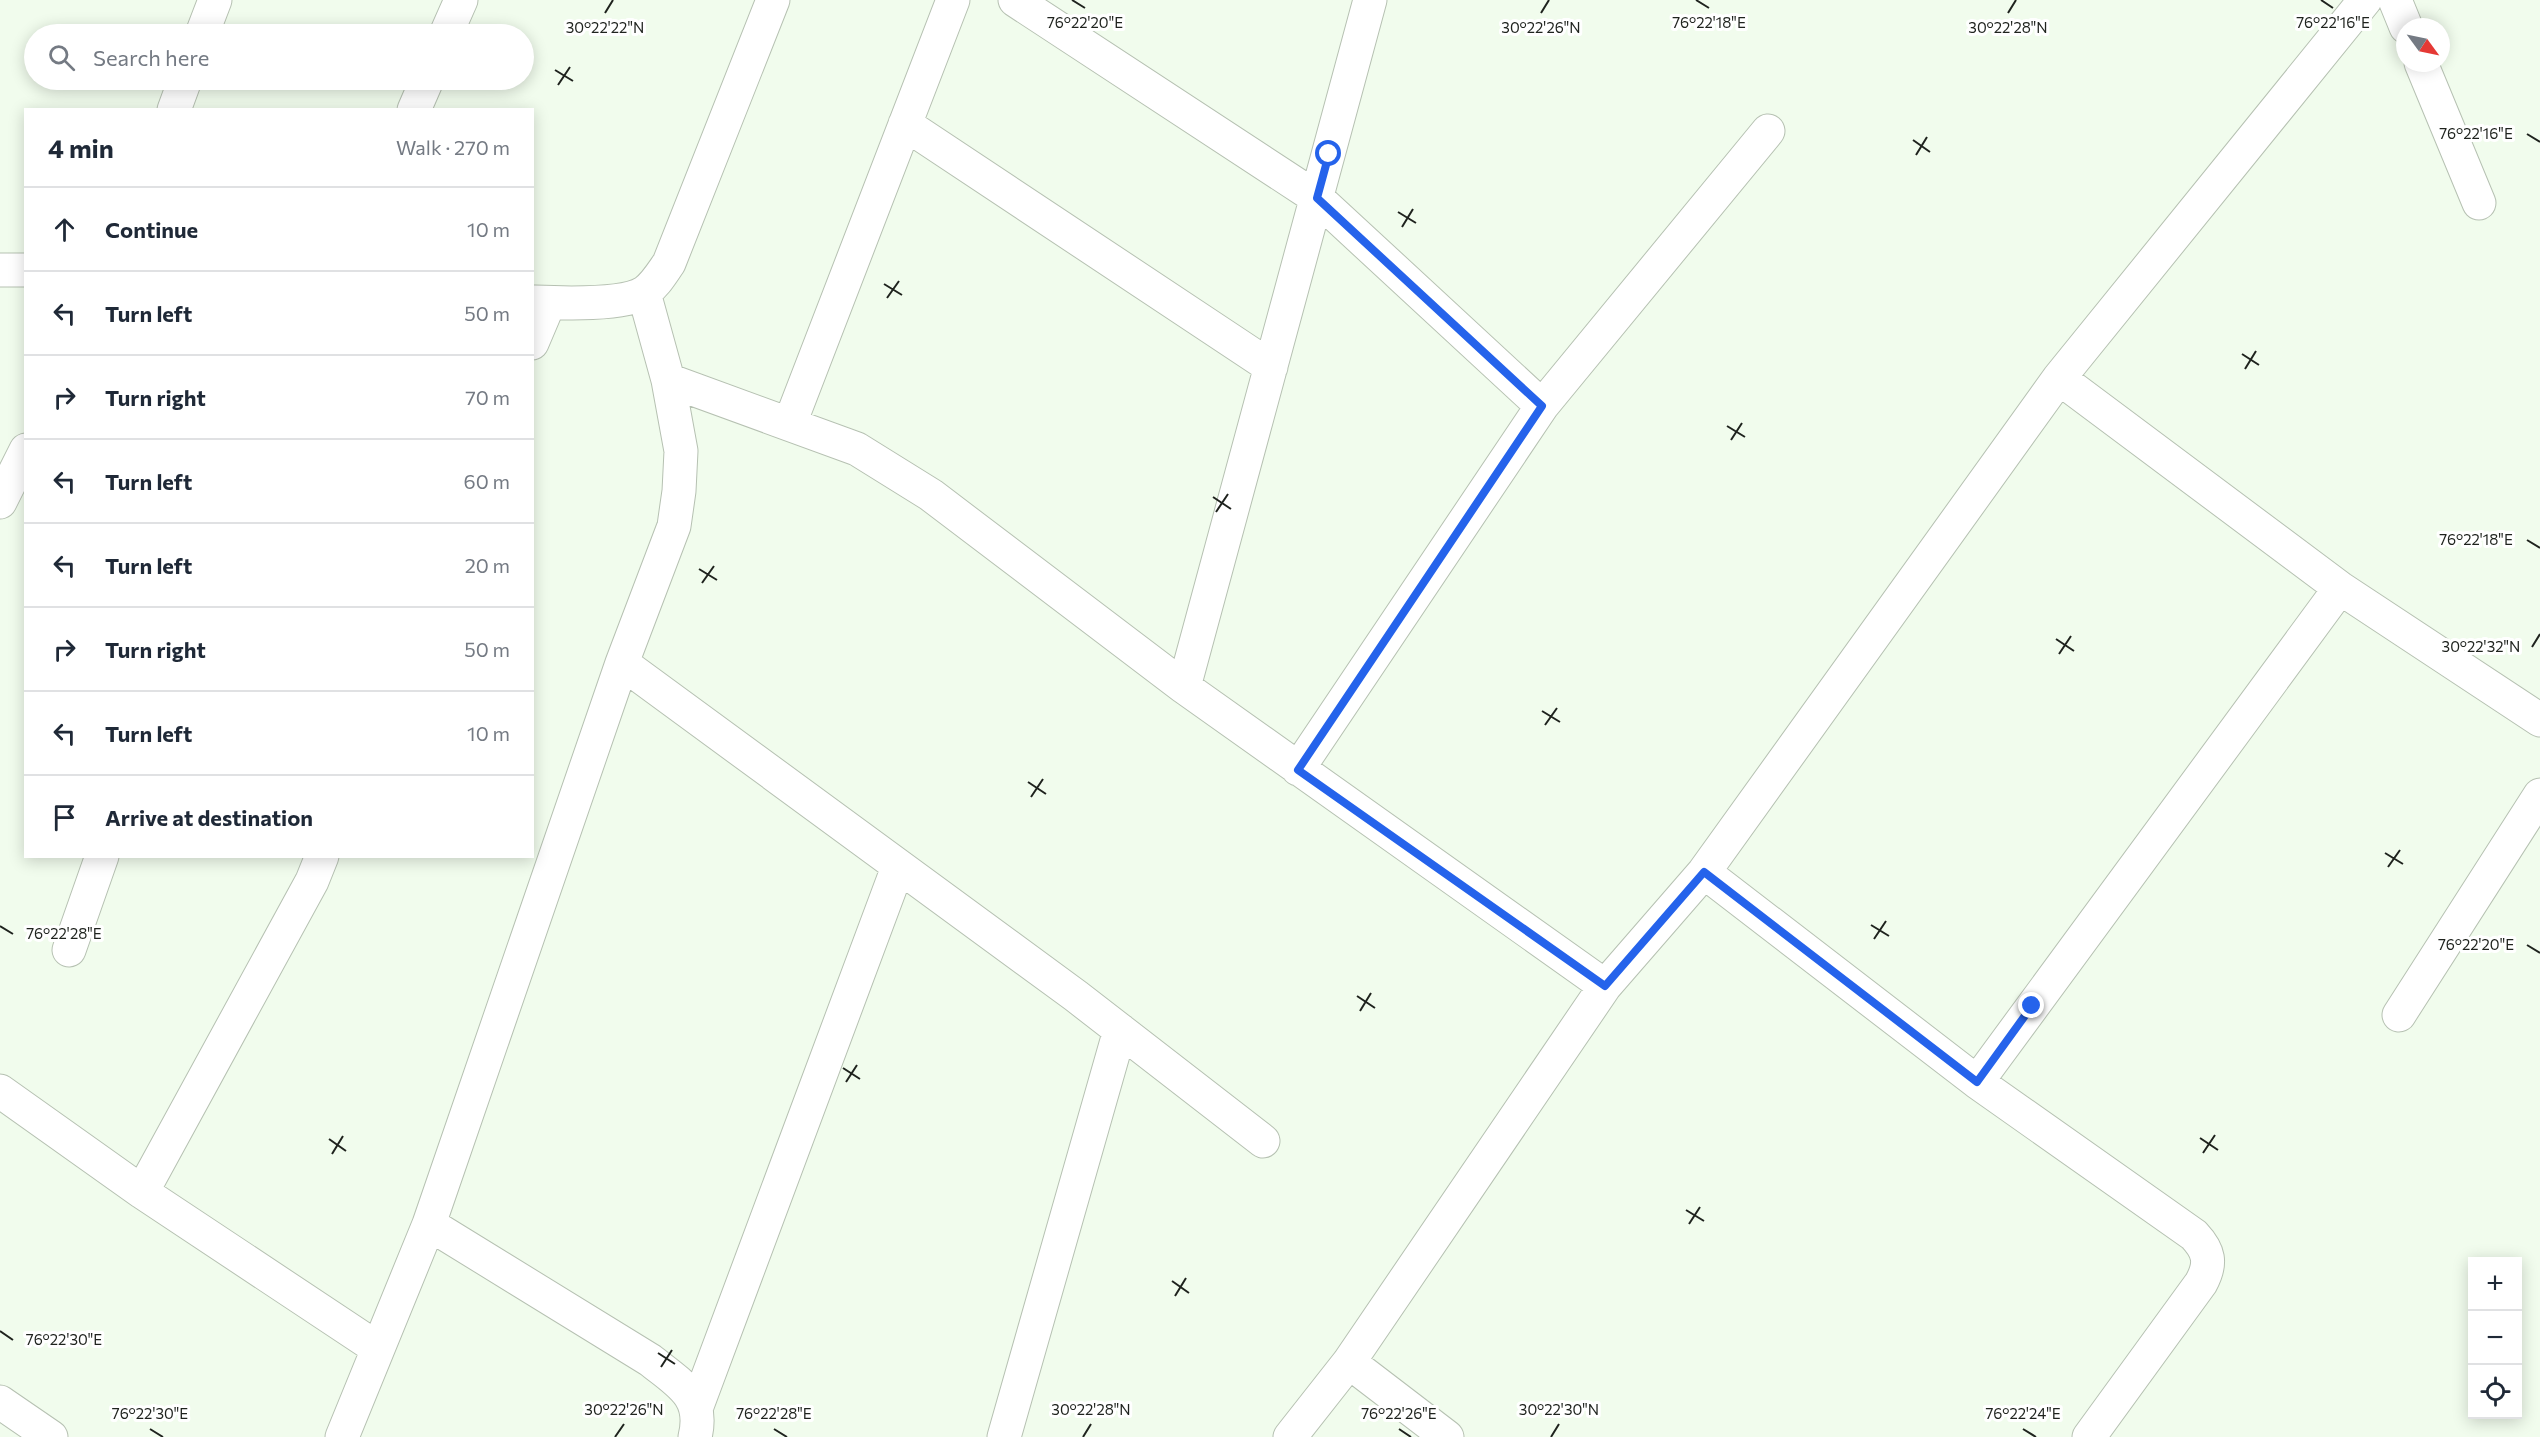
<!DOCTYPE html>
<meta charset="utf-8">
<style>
:root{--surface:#fff;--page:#f6f6f7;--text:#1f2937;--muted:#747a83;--line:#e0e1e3}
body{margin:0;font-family:Commissioner,sans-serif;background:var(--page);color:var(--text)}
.controls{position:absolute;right:18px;bottom:18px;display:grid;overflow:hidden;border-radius:0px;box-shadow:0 3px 15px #0003}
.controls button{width:54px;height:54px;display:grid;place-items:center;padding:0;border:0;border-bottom:2px solid var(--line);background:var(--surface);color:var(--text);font:30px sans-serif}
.compass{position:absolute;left:2396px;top:18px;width:54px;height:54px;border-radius:50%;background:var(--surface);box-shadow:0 3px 15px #0003;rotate:123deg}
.stop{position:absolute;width:18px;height:18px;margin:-14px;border:4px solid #2563eb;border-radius:50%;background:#fff}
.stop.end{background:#2563eb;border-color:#fff;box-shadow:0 2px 6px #0008}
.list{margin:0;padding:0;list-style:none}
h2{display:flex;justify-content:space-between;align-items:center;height:78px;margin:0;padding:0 24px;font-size:26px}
h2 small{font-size:20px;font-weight:400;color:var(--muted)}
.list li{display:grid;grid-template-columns:39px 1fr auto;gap:18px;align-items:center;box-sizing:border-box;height:84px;padding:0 24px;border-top:2px solid var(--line)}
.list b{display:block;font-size:22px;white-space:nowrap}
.list em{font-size:20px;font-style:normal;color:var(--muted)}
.icon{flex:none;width:33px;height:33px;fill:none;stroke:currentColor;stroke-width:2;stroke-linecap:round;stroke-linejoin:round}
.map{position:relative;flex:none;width:2540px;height:1437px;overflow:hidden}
.search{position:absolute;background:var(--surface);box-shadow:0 3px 15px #0003;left:24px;top:24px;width:510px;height:66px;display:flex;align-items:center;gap:15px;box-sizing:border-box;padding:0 21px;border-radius:33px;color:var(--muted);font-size:22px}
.panel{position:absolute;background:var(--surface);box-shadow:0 3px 15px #0003;left:24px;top:108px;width:510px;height:750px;border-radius:0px}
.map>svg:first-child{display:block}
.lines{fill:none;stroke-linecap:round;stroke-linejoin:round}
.minor-casing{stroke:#b6c1b2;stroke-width:35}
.minor{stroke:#fff;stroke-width:33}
.route{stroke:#2563eb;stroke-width:8}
.ticks{fill:none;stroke:#1f231e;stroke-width:2}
.ticks-label{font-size:15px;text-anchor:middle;fill:#1f231e;stroke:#fff;stroke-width:6;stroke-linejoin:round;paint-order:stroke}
</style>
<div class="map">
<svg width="2540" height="1437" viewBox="0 0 2540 1437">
<rect width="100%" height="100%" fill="#f1fced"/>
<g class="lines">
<defs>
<path id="minor" d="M1015 0 1317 198 1542 406
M2395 0 2406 27
M202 34 215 0
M446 34 461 0
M2421 63 2479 203
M174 110 185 80
M414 110 427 80
M905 124 1271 367
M0 270H26
M532 302C558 303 624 306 645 292 655 285 662 273 669 263L773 0
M532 343 549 303
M2059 378 2340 588 2540 720
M668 380 857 449 931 495 1184 687 1605 986
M790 423 953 0
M0 502 26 450
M622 663 1076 996 1263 1141
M1184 687 1370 0
M1298 769 1542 406 1768 131
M1704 872 1977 1082 2194 1235C2209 1251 2212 1263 2201 1283L2089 1437
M69 950 102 856
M2399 1015 2540 795
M1977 1082 2340 588
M0 1091 142 1192 377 1348
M142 1192 312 881 322 856
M429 1224 650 1360C679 1383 705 1396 695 1437
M1349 1362 1447 1437
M0 1402 51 1437
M697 1406 898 867
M342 1437 429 1224 622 663 674 526 679 491 681 451 668 380 644 293
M1004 1437 1120 1030
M1290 1437 1349 1362 1605 986 1704 872 2059 378 2365 0"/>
</defs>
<use href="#minor" class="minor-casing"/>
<use href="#minor" class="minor"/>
</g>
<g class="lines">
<path class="route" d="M1329 154 1317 198 1542 406 1298 770 1605 986 1704 872 1977 1082 2032 1006"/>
</g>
<path class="ticks" d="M1072 0 1085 8M1696 0 1709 8M2321 0 2333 8M605 13 613 0M1541 13 1549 0M2008 13 2016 0M555 70 573 81M558 85 570 67M2527 134 2540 142M1913 140 1930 152M1916 155 1927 137M1398 212 1416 223M1402 227 1413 209M884 284 902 295M887 298 899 281M2242 354 2259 365M2245 369 2256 351M1727 426 1745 437M1731 440 1742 423M1213 497 1231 509M1216 512 1228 494M2527 540 2540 548M699 569 717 580M702 583 714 566M2056 639 2074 651M2532 647 2540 634M2059 654 2071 636M1542 711 1560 722M1545 725 1557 708M1028 782 1046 794M1031 797 1043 779M2385 853 2403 864M2388 867 2400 850M1871 925 1889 936M0 926 13 934M1874 939 1886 921M2527 945 2540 953M1357 996 1375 1008M1360 1011 1371 993M843 1068 860 1079M846 1082 857 1065M2200 1138 2218 1150M329 1139 346 1151M2203 1153 2215 1135M332 1154 343 1136M1686 1210 1704 1221M1689 1224 1700 1207M1172 1281 1189 1293M1175 1296 1186 1278M0 1331 13 1340M658 1353 675 1364M661 1367 672 1350M150 1429 163 1437M774 1429 787 1437M1399 1429 1411 1437M2023 1429 2036 1437M615 1437 624 1424M1083 1437 1091 1424M1551 1437 1559 1424"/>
<g class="ticks-label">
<text x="1085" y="28">76°22'20"E</text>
<text x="1709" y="28">76°22'18"E</text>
<text x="2333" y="28">76°22'16"E</text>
<text x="605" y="33">30°22'22"N</text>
<text x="1541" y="33">30°22'26"N</text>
<text x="2008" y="33">30°22'28"N</text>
<text x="2476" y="139">76°22'16"E</text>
<text x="2476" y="545">76°22'18"E</text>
<text x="2481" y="652">30°22'32"N</text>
<text x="64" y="939">76°22'28"E</text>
<text x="2476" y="950">76°22'20"E</text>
<text x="64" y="1345">76°22'30"E</text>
<text x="624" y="1415">30°22'26"N</text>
<text x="1091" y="1415">30°22'28"N</text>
<text x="1559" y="1415">30°22'30"N</text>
<text x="150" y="1419">76°22'30"E</text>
<text x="774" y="1419">76°22'28"E</text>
<text x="1399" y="1419">76°22'26"E</text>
<text x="2023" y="1419">76°22'24"E</text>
</g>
</svg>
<div class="controls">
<button>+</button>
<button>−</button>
<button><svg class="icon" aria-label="locate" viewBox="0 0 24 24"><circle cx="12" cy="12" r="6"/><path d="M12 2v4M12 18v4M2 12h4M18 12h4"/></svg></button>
</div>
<svg class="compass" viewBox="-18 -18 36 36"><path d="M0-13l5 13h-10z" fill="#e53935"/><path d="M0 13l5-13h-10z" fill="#747a83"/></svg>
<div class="stop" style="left:1329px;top:154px"></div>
<div class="stop end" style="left:2032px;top:1006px"></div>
<div class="search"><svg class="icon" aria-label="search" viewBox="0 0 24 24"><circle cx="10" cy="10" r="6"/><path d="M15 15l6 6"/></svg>Search here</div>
<section class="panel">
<h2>4 min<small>Walk · 270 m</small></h2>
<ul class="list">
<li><svg class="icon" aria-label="ahead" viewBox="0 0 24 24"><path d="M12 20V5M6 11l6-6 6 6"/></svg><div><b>Continue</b></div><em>10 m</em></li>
<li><svg class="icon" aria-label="left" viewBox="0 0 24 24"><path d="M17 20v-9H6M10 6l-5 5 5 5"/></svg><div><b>Turn left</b></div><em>50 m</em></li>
<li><svg class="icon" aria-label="right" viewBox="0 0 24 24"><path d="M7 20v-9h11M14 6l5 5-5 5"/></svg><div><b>Turn right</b></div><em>70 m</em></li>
<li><svg class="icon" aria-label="left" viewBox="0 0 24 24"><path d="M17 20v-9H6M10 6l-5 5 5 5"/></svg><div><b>Turn left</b></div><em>60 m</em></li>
<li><svg class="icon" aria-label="left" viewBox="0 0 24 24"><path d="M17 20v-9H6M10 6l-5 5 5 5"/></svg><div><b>Turn left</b></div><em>20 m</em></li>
<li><svg class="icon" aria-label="right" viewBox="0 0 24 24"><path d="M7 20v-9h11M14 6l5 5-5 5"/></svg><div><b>Turn right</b></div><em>50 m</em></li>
<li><svg class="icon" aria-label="left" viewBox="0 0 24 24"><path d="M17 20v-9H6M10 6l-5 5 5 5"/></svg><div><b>Turn left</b></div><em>10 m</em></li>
<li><svg class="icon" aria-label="arrive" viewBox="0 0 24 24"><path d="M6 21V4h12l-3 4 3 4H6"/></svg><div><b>Arrive at destination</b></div></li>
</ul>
</section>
</div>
